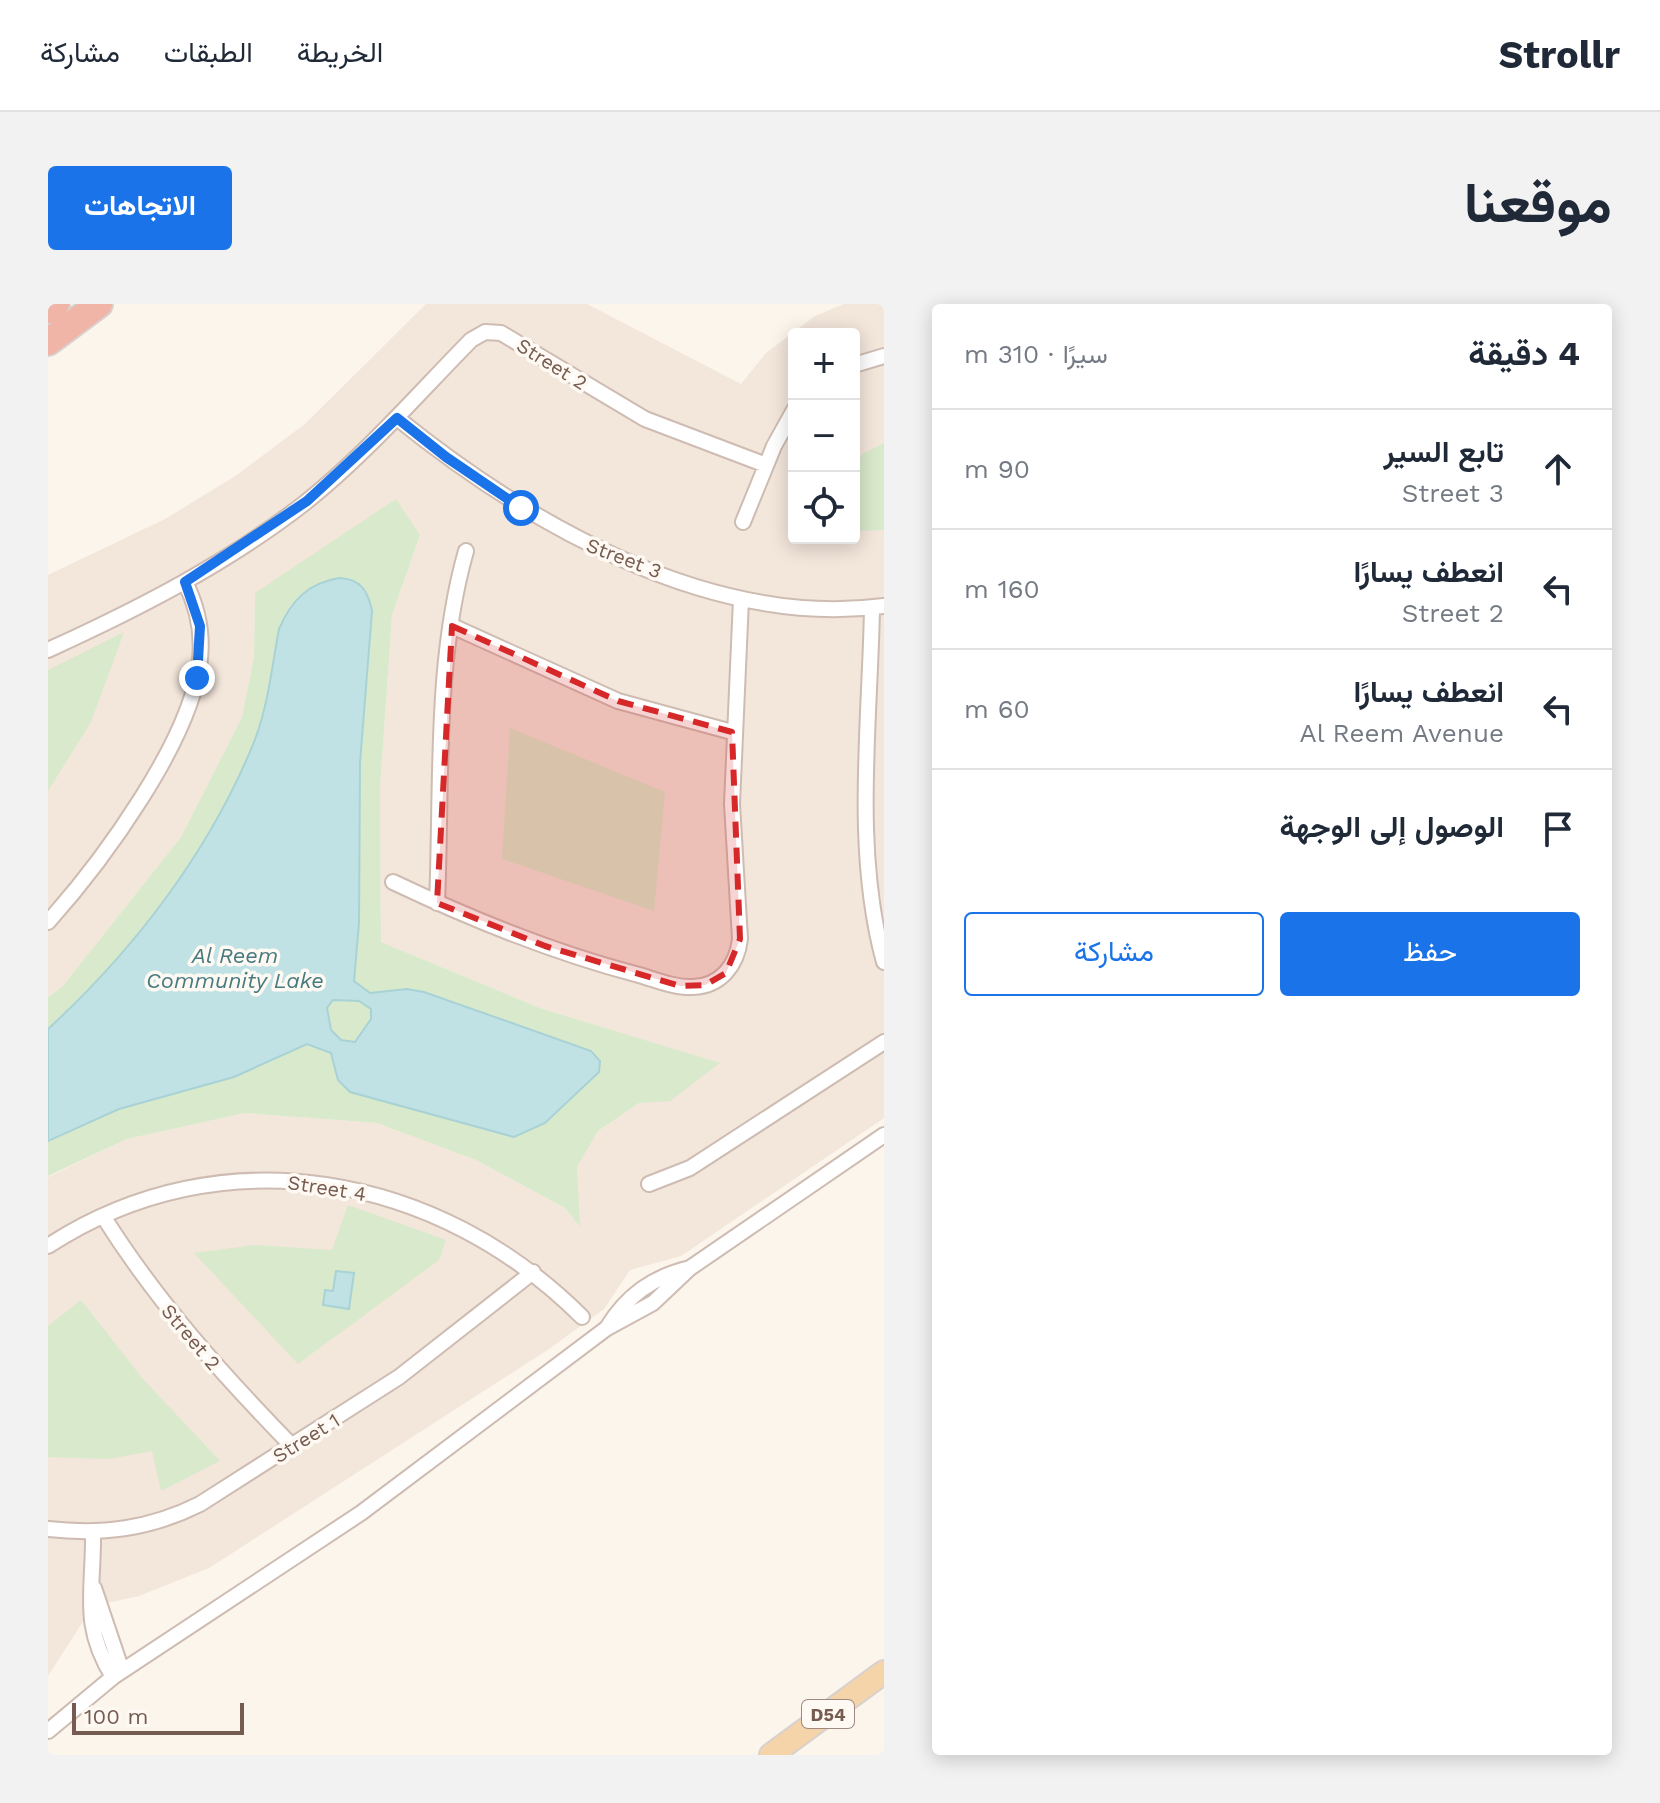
<!DOCTYPE html>
<html lang="ar">
<meta charset="utf-8">
<style>
:root{--surface:#fff;--page:#f2f2f3;--text:#1f2937;--muted:#747a83;--line:#e0e1e3;--accent:#1a73e8}
body{margin:0;font-family:"Work Sans",Vazirmatn,sans-serif;background:var(--page);color:var(--text);direction:rtl}
.controls{position:absolute;right:24px;top:24px;display:grid;overflow:hidden;border-radius:8px;box-shadow:0 4px 20px #0003}
.controls button{width:72px;height:72px;display:grid;place-items:center;padding:0;border:0;border-bottom:2px solid var(--line);background:var(--surface);color:var(--text);font:40px sans-serif}
.scale{position:absolute;left:24px;bottom:20px;width:172px;box-sizing:border-box;padding-left:8px;border:4px solid #765b50;border-top:0;font-size:22px;line-height:28px;white-space:nowrap;color:#765b50;-webkit-text-stroke:6px #fef9f3;paint-order:stroke}
.stop{position:absolute;width:24px;height:24px;margin:-18px;border:6px solid #1a73e8;border-radius:50%;background:#fff}
.stop.end{background:#1a73e8;border-color:#fff;box-shadow:0 2px 8px #0008}
.list{margin:0;padding:0;list-style:none}
h2{display:flex;justify-content:space-between;align-items:center;height:104px;margin:0;padding:0 32px;font-size:34px}
h2 small{font-size:26px;font-weight:400;color:var(--muted)}
.list li{display:grid;grid-template-columns:52px 1fr auto;gap:24px;align-items:center;box-sizing:border-box;height:120px;padding:0 32px;border-top:2px solid var(--line)}
.list b{display:block;font-size:30px;white-space:nowrap}
.list p{margin:0;font-size:26px;white-space:nowrap;color:var(--muted)}
.list em{font-size:26px;font-style:normal;color:var(--muted)}
.actions{display:flex;gap:16px;padding:24px 32px}
.actions a{flex:1;padding:18px 0;border:2px solid var(--accent);border-radius:8px;text-align:center;font-size:28px;color:var(--accent)}
.actions .main{background:var(--accent);color:#fff}
.icon{flex:none;width:44px;height:44px;fill:none;stroke:currentColor;stroke-width:2;stroke-linecap:round;stroke-linejoin:round}
.map{position:relative;flex:none;width:836px;height:1451px;overflow:hidden;direction:ltr;border-radius:8px}
header{display:flex;align-items:center;gap:48px;box-sizing:border-box;height:112px;padding:0 40px;background:var(--surface);border-bottom:2px solid var(--line)}
header strong{font-size:38px}
nav{display:flex;gap:44px;margin-inline-start:auto;font-size:28px}
.intro{display:flex;align-items:center;justify-content:space-between;box-sizing:border-box;height:192px;padding:0 48px}
h1{margin:0;font-size:56px}
.button{padding:20px 36px;border-radius:8px;background:var(--accent);color:#fff;font-size:28px;font-weight:700}
main{display:flex;gap:48px;padding:0 48px}
aside{flex:1;background:var(--surface);border-radius:8px;box-shadow:0 4px 20px #0003}
.map>svg:first-child{display:block}
.residential{fill:#f3e6db;fill-rule:evenodd}
.green{fill:#d9e9cb}
.water{fill:#c1e2e5;stroke:#a8d2d6;stroke-width:2;fill-rule:evenodd}
.lines{fill:none;stroke-linecap:round;stroke-linejoin:round}
.street-casing{stroke:#cebcb2;stroke-width:18}
.primary-casing{stroke:#d9d1ce;stroke-width:26}
.highway-casing{stroke:#d9d1ce;stroke-width:30}
.street{stroke:#fff;stroke-width:14}
.primary{stroke:#f5d4aa;stroke-width:22}
.highway{stroke:#f1b5a8;stroke-width:26}
.route{stroke:#1a73e8;stroke-width:10}
.marked{fill:#d62828;fill-opacity:0.2;stroke:#d62828;stroke-width:6;stroke-dasharray:16 10;stroke-linejoin:round}
.labels{text-anchor:middle;dominant-baseline:central;stroke-width:7;stroke-linejoin:round;paint-order:stroke}
.shield{fill:#fef9f3;stroke:#9f8a81;stroke-width:2}
.shield-label{font-size:18px;font-weight:bold;fill:#765b50}
.street-label{font-size:20px;fill:#765b50;stroke:#fef9f3}
.water-label{font-size:22px;font-style:italic;fill:#477b81;stroke:#fef9f3}
</style>
<header>
<strong>Strollr</strong>
<nav><a>الخريطة</a><a>الطبقات</a><a>مشاركة</a></nav>
</header>
<div class="intro"><h1>موقعنا</h1><a class="button">الاتجاهات</a></div>
<main>
<aside>
<h2>4 دقيقة<small>سيرًا · 310 m</small></h2>
<ul class="list">
<li><svg class="icon" aria-label="ahead" viewBox="0 0 24 24"><path d="M12 20V5M6 11l6-6 6 6"/></svg><div><b>تابع السير</b><p>Street 3</p></div><em>90 m</em></li>
<li><svg class="icon" aria-label="left" viewBox="0 0 24 24"><path d="M17 20v-9H6M10 6l-5 5 5 5"/></svg><div><b>انعطف يسارًا</b><p>Street 2</p></div><em>160 m</em></li>
<li><svg class="icon" aria-label="left" viewBox="0 0 24 24"><path d="M17 20v-9H6M10 6l-5 5 5 5"/></svg><div><b>انعطف يسارًا</b><p>Al Reem Avenue</p></div><em>60 m</em></li>
<li><svg class="icon" aria-label="arrive" viewBox="0 0 24 24"><path d="M6 21V4h12l-3 4 3 4H6"/></svg><div><b>الوصول إلى الوجهة</b></div></li>
</ul>
<div class="actions"><a class="main">حفظ</a><a>مشاركة</a></div>
</aside>
<div class="map">
<svg width="836" height="1451" viewBox="0 0 836 1451">
<rect width="100%" height="100%" fill="#fcf5ec"/>
<path class="residential" d="M378 0H539L693 80 718 49 767 12 796 0H836V814L633 952 582 966 556 1005 501 1045 161 1264 91 1292 45 1302 0 1372V873L79 835 197 809 329 819 428 856 517 904 531 922 529 862 550 827 591 799 622 796 671 759 492 704 333 638 332 485 344 311 372 231 207 289 206 352 194 413 133 533 14 683 0 693V271L117 215 189 171 257 120ZM746 30H806V234H746Z"/>
<path class="green" d="M836 139V226L806 227V166L814 150Z
M348 195 372 231 344 311 332 485 333 638 492 704 672 759 622 797 591 799 550 827 529 863 532 923 517 904 428 856 329 819 197 809 79 835 0 872V693L14 683 133 533 194 413 206 352 207 289Z
M76 328 43 418 0 487V366Z
M462 424 617 488 606 607 454 555Z
M300 901 398 936 391 956 250 1060 146 949 207 941 284 946Z
M33 996 95 1075 172 1157 113 1187 104 1147 61 1155 0 1153V1022Z"/>
<path class="water" d="M291 274C313 275 320 287 324 307L312 459 311 619 306 677 322 689 359 685 376 688 543 747 552 757 551 768 497 819 466 833 302 788 290 776 283 749 259 740 186 773 71 805 0 837V725C86 646 162 547 206 438 220 403 224 362 231 325 243 297 260 279 291 274ZM285 696 311 697 323 705V715L307 738 293 736 283 726 279 704Z
M288 967 306 969 301 1005 275 1001 277 986 285 987Z"/>
<g class="lines">
<defs>
<path id="street" d="M806 61 836 52
M349 114C479 219 662 325 836 302
M695 218 726 142 746 106
M824 304C822 420 805 545 836 658
M404 322 570 397 684 428
M0 346C90 305 180 259 258 198 318 150 369 91 423 36L437 28 453 29 597 115 718 161
M345 578C425 616 506 649 591 671 608 676 628 684 645 683 673 682 689 661 692 635L684 500 693 295
M389 599C394 484 386 359 418 247
M0 618C53 559 145 435 152 355 155 327 149 302 137 278
M601 880 642 864 836 738
M55 912C109 998 174 1070 244 1142
M0 942C175 828 391 870 534 1013
M559 1024C579 991 605 973 642 964
M0 1225C54 1231 102 1225 152 1200L351 1073 485 968
M45 1228C46 1287 32 1320 65 1373
M46 1284 74 1367
M0 1427 65 1373 313 1209 559 1024 605 999 642 964 836 831"/>
<path id="primary" d="M723 1451 836 1368"/>
<path id="highway" d="M0 6 8 0
M0 38 51 0"/>
</defs>
<use href="#street" class="street-casing"/>
<use href="#primary" class="primary-casing"/>
<use href="#highway" class="highway-casing"/>
<use href="#street" class="street"/>
<use href="#primary" class="primary"/>
<use href="#highway" class="highway"/>
</g>
<g class="lines">
<path class="route" d="M149 374 152 322 137 278 259 197 349 114 398 153 473 204"/>
</g>
<path class="marked" d="M404 322 570 397 684 428 692 635 678 669 657 681 632 682 497 642 389 599Z"/>
<g class="labels">
<rect class="shield" x="754" y="1396" width="52" height="28" rx="6"/>
<g class="shield-label">
<text x="780" y="1410">D54</text>
</g>
<g class="street-label">
<text transform="translate(504 60) rotate(32)">Street 2</text>
<text transform="translate(576 254) rotate(21)">Street 3</text>
<text transform="translate(279 884) rotate(9)">Street 4</text>
<text transform="translate(143 1033) rotate(50)">Street 2</text>
<text transform="translate(258 1134) rotate(-32)">Street 1</text>
</g>
<g class="water-label">
<text x="187" y="651">Al Reem<tspan x="187" dy="25">Community Lake</tspan></text>
</g>
</g>
</svg>
<div class="controls">
<button>+</button>
<button>−</button>
<button><svg class="icon" aria-label="locate" viewBox="0 0 24 24"><circle cx="12" cy="12" r="6"/><path d="M12 2v4M12 18v4M2 12h4M18 12h4"/></svg></button>
</div>
<div class="scale">100 m</div>
<div class="stop" style="left:473px;top:204px"></div>
<div class="stop end" style="left:149px;top:374px"></div>
</div>
</main>
